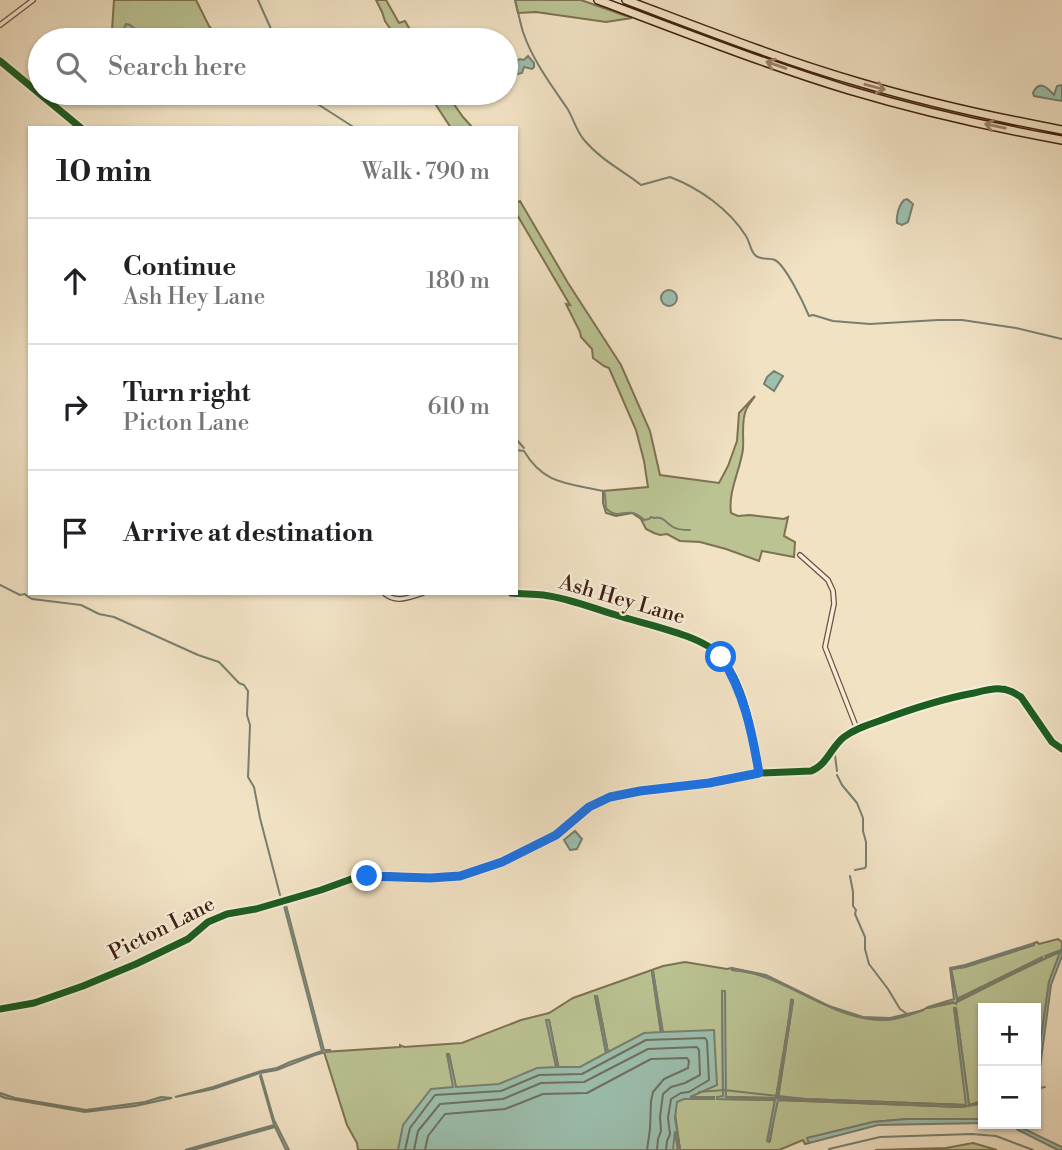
<!DOCTYPE html>
<meta charset="utf-8">
<style>
:root{--surface:#fff;--page:#f2f2f2;--text:#202124;--muted:#757577;--line:#e0e0e0}
body{margin:0;font-family:"Libre Bodoni",serif;background:var(--page);color:var(--text)}
.controls{position:absolute;right:21px;bottom:21px;display:grid;overflow:hidden;border-radius:0px;box-shadow:0 2px 5px #0004}
.controls button{width:63px;height:63px;display:grid;place-items:center;padding:0;border:0;border-bottom:2px solid var(--line);background:var(--surface);color:var(--text);font:35px sans-serif}
.stop{position:absolute;width:21px;height:21px;margin:-16px;border:5px solid #1a73e8;border-radius:50%;background:#fff}
.stop.end{background:#1a73e8;border-color:#fff;box-shadow:0 2px 7px #0008}
.list{margin:0;padding:0;list-style:none}
h2{display:flex;justify-content:space-between;align-items:center;height:91px;margin:0;padding:0 28px;font-size:30px}
h2 small{font-size:23px;font-weight:400;color:var(--muted)}
.list li{display:grid;grid-template-columns:46px 1fr auto;gap:21px;align-items:center;box-sizing:border-box;height:126px;padding:0 28px;border-top:2px solid var(--line)}
.list b{display:block;font-size:26px;white-space:nowrap}
.list p{margin:0;font-size:23px;white-space:nowrap;color:var(--muted)}
.list em{font-size:23px;font-style:normal;color:var(--muted)}
.icon{flex:none;width:38px;height:38px;fill:none;stroke:currentColor;stroke-width:2;stroke-linecap:round;stroke-linejoin:round}
.map{position:relative;flex:none;width:1062px;height:1150px;overflow:hidden}
.search{position:absolute;background:var(--surface);box-shadow:0 2px 5px #0004;left:28px;top:28px;width:490px;height:77px;display:flex;align-items:center;gap:18px;box-sizing:border-box;padding:0 24px;border-radius:38px;color:var(--muted);font-size:26px}
.panel{position:absolute;background:var(--surface);box-shadow:0 2px 5px #0004;left:28px;top:126px;width:490px;height:469px;border-radius:0px}
.map>svg:first-child{display:block}
.green{fill:#bbc393;stroke:#7e7252;stroke-width:2}
.water{fill:#9cbfae;stroke:#787f6f;stroke-width:2}
.lines{fill:none;stroke-linecap:round;stroke-linejoin:round}
.shore{stroke:#6f705f;stroke-width:2}
.stream{stroke:#787f6f;stroke-width:2}
.street-casing{stroke:#6e503d;stroke-width:6}
.secondary-casing{stroke:#422010;stroke-width:8}
.highway-casing{stroke:#422010;stroke-width:10}
.street{stroke:#f6ecd9;stroke-width:3.5}
.secondary{stroke:#f6ecd9;stroke-width:5}
.highway{stroke:#f1e2c4;stroke-width:7}
.cycleway-casing{stroke:#f6ecd9;stroke-width:11}
.cycleway{stroke:#1b5e20;stroke-width:7}
.oneway{stroke:#9a816a}
.route{stroke:#1a73e8;stroke-width:9}
.labels{text-anchor:middle;dominant-baseline:central;stroke-width:5;stroke-linejoin:round;paint-order:stroke}
.street-label{font-size:21px;fill:#422010;stroke:#f6ecd9}
</style>
<div class="map">
<svg width="1062" height="1150" viewBox="0 0 1062 1150">
<rect width="100%" height="100%" fill="#f1e2c4"/>
<filter id="stains"><feTurbulence type="fractalNoise" baseFrequency=".00286" numOctaves="4"/><feColorMatrix values="0 0 0 0 .2 0 0 0 0 .09 0 0 0 0 .02 0 0 0 .5 -.17"/></filter>
<radialGradient id="worn" r=".72"><stop offset=".6" stop-color="#630" stop-opacity="0"/><stop offset="1" stop-color="#630" stop-opacity=".3"/></radialGradient>
<path class="green" d="M114 0H196L209 26 219 38 214 40H114L112 30Z
M376 0H386L399 23 405 21 416 40H398L385 21 382 12Z
M515 0H581L632 18 606 22 536 12 518 13Z
M425 93H446L463 117 473 128H451L434 102 426 96Z
M520 201 568 283 621 365 650 431 660 475 719 483 728 466 737 441 739 413 755 396C752 401 748 405 746 410 741 421 744 437 743 449 740 471 728 491 731 513L738 516 750 515 784 519 788 517 784 536 795 542 794 557 762 551 759 561 726 549 700 542 680 541 667 534 660 535 654 533 646 529 641 519 632 513 616 516 606 513 603 503V491L648 487 644 461 636 430 609 368 604 366 593 358 592 349 581 337 580 332 566 304 570 305 516 213V203Z
M1058 939 1062 942V948L1049 982 1036 1073V1008H983V1101L969 1105 956 1008H954L967 1105 778 1098 793 1001 792 1000 776 1098 725 1097V992L722 991 723 1097 717 1099 775 1100 768 1141H770L777 1100 962 1107 983 1103V1119H907L873 1122 808 1138 809 1143 805 1144 803 1140 779 1150H680L673 1099H714L672 1097 653 971 652 972 678 1150H627L597 996H595L609 1068 566 1104 549 1020H547L572 1138 469 1150 449 1054H447L467 1150H358L357 1143 347 1125 324 1052 400 1047V1045L404 1047 462 1043 521 1020 549 1013 573 998 663 966 685 962 727 969 732 968 733 970C741 971 751 972 759 975 808 991 854 1033 908 1015 915 1013 922 1011 928 1007L929 1008 957 1002 1043 959 1042 958 957 999 951 969 965 967 1034 945V943L1037 942 1039 944Z
M973 1143 997 1150H875L946 1148Z"/>
<path class="water" d="M126 24 130 25 135 29V40H118Z
M528 56 534 63V67L532 69 524 67 522 73 509 76 506 67 509 66 512 67V63L520 59 524 60Z
M1062 85V101L1034 96 1033 93C1039 79 1048 88 1054 95L1057 86Z
M907 199 913 204 908 222 902 225 897 223C896 216 899 205 904 200Z
M661 298a8 8 0 1 1 16 0a8 8 0 1 1-16 0Z
M774 371 783 376 774 391 764 384 767 377Z
M575 831 582 839 577 849 570 850 564 840Z
M286 905 324 1050H330V1051L315 1055 277 1070 260 1073 213 1089 175 1097 213 1087 261 1071 277 1068 290 1062 322 1051 284 906Z
M1034 943V945L965 967 951 969 957 999 1042 957 1043 959 957 1001 956 1004 953 1002 928 1008V1007L954 999 950 968 965 965Z
M1062 948V956L1051 985 1036 1097V1073L1049 982 1060 952 1046 958 1045 956 1061 950Z
M732 968 766 975 829 1006 863 1017 890 1018 924 1010C912 1014 900 1019 887 1020 840 1022 802 988 759 975 751 972 741 971 732 970Z
M653 971 663 1032 714 1030 717 1085 690 1097H714V1099H684L677 1102 675 1118 680 1150H678L675 1131 673 1150H398L403 1125 431 1089 453 1087 447 1054H449L456 1087 499 1084 537 1068 556 1067 546 1020H549L558 1067H580L606 1053 595 996H597L608 1052 644 1033 661 1032 652 972Z
M722 991H725L726 1097 776 1098 788 1026 791 1000H793L778 1098 966 1105 954 1008H956L969 1105 983 1101V1103L962 1107 778 1100 769 1142 767 1141 775 1100 717 1099V1097L723 1096Z
M261 1075 274 1120 289 1150H286L275 1127 193 1150H185L274 1125 260 1076Z
M0 1093 15 1098 86 1110 145 1102 161 1097 172 1098 135 1106 85 1112 5 1098 0 1096Z
M907 1119H983V1123L878 1125 809 1143 807 1138 873 1122Z
M992 1124H1018L1022 1128 1062 1147V1150H1058L1018 1130 1013 1125Z"/>
<g class="lines">
<path class="shore" d="M405 1150 410 1128 435 1095 501 1091 539 1075 582 1074 646 1040 705 1038 707 1041 709 1080 689 1092 681 1093 671 1099 668 1118 670 1134 667 1141 666 1150
M414 1150 418 1131 440 1104 503 1099 541 1083 584 1082 648 1049 697 1047 699 1050 700 1075 685 1083 671 1087 663 1094 660 1117 661 1131 658 1139 657 1150
M425 1150 428 1136 445 1114 505 1109 543 1094 587 1093 651 1059 687 1058 689 1061 688 1068 664 1079 653 1092 651 1101 650 1129 647 1150"/>
<path class="stream" d="M258 0 276 40
M515 0C518 11 520 22 523 32 532 59 551 85 567 108 574 119 576 131 585 141 601 160 622 170 641 185L670 177C699 188 729 209 746 236 750 242 750 250 755 255 761 261 769 257 775 260 786 266 804 304 809 316L813 315 833 321 870 324 938 320H962L1016 328 1062 339
M310 93 311 94
M314 99 316 103 355 128
M516 439 524 448
M516 450 524 451C544 485 568 483 603 491L605 494 606 508C619 523 628 503 644 520L649 519 651 517 654 518C663 516 665 522 673 527 678 530 684 530 690 530
M0 585 20 595 25 594 27 596 32 599 81 605 99 614 114 617 198 655 219 662 239 683 244 685 248 691 247 715 250 725 248 777 254 787 260 818 280 895
M835 755 837 771
M837 775 842 785 857 803 863 818V831L866 842V866L865 868 855 870
M850 876 853 892V906L856 910 855 914 865 937V949L869 964 888 989 900 1009 907 1014
M991 984 1062 951
M1036 1089 1045 1087
M699 1092 724 1090 815 1100
M678 1137 680 1150
M829 1149 880 1137 972 1134 996 1136 1033 1150"/>
<defs>
<path id="street" d="M0 25 33 0
M0 61 81 128
M800 555 828 580 833 591 834 604 825 647 857 729
M384 593C396 604 409 597 423 593
M511 593C521 594 533 594 543 595 568 598 592 608 616 615 643 624 703 635 720 656 746 686 752 736 759 773"/>
<path id="secondary" d="M0 1009 34 1003 83 986 136 964 188 939 208 922 227 914 256 909 321 890 357 877 373 875 430 878 460 876 502 862 556 835 589 807 610 797 640 791 709 783 759 773 811 771C828 764 831 747 844 737 855 729 867 725 879 721 911 709 941 699 974 693 982 691 993 688 1001 689 1008 689 1015 693 1021 697L1052 742 1062 749"/>
<path id="highway" d="M598 0C681 31 764 64 849 90 919 111 990 127 1062 140
M626 0C703 29 779 59 858 82 925 102 993 117 1062 130"/>
</defs>
<use href="#street" class="street-casing"/>
<use href="#secondary" class="secondary-casing"/>
<use href="#highway" class="highway-casing"/>
<use href="#street" class="street"/>
<use href="#secondary" class="secondary"/>
<use href="#highway" class="highway"/>
<defs>
<path id="cycleway" d="M0 61 81 128
M511 593C521 594 533 594 543 595 568 598 592 608 616 615 643 624 703 635 720 656 746 686 752 736 759 773
M0 1009 34 1003 83 986 136 964 188 939 208 922 227 914 256 909 321 890 357 877 373 875 430 878 460 876 502 862 556 835 589 807 610 797 640 791 709 783 759 773 811 771C828 764 831 747 844 737 855 729 867 725 879 721 911 709 941 699 974 693 982 691 993 688 1001 689 1008 689 1015 693 1021 697L1052 742 1062 749"/>
</defs>
<use href="#cycleway" class="cycleway-casing"/>
<use href="#cycleway" class="cycleway"/>
</g>
<defs><path id="oneway-shaft" d="M-6 0H5M1.5-3L5.5 0L1.5 3" fill="none" stroke-width="1.6" stroke-linecap="round" stroke-linejoin="round" transform="scale(1.75)"/></defs>
<g class="oneway">
<use href="#oneway-shaft" transform="translate(776 65) rotate(-161)"/>
<use href="#oneway-shaft" transform="translate(875 87) rotate(15)"/>
<use href="#oneway-shaft" transform="translate(995 126) rotate(-168)"/>
</g>
<g class="lines">
<path class="route" d="M367 876 430 878 460 876 502 862 556 835 589 807 610 797 640 791 709 783 759 773C752 732 744 692 721 657"/>
</g>
<g class="labels">
<g class="street-label">
<text transform="translate(622 600) rotate(16)">Ash Hey Lane</text>
<text transform="translate(162 929) rotate(-27)">Picton Lane</text>
</g>
</g>
<rect width="100%" height="100%" filter="url(#stains)"/>
<rect width="100%" height="100%" fill="url(#worn)"/>
</svg>
<div class="controls">
<button>+</button>
<button>−</button>
</div>
<div class="stop" style="left:721px;top:657px"></div>
<div class="stop end" style="left:367px;top:876px"></div>
<div class="search"><svg class="icon" aria-label="search" viewBox="0 0 24 24"><circle cx="10" cy="10" r="6"/><path d="M15 15l6 6"/></svg>Search here</div>
<section class="panel">
<h2>10 min<small>Walk · 790 m</small></h2>
<ul class="list">
<li><svg class="icon" aria-label="ahead" viewBox="0 0 24 24"><path d="M12 20V5M6 11l6-6 6 6"/></svg><div><b>Continue</b><p>Ash Hey Lane</p></div><em>180 m</em></li>
<li><svg class="icon" aria-label="right" viewBox="0 0 24 24"><path d="M7 20v-9h11M14 6l5 5-5 5"/></svg><div><b>Turn right</b><p>Picton Lane</p></div><em>610 m</em></li>
<li><svg class="icon" aria-label="arrive" viewBox="0 0 24 24"><path d="M6 21V4h12l-3 4 3 4H6"/></svg><div><b>Arrive at destination</b></div></li>
</ul>
</section>
</div>
